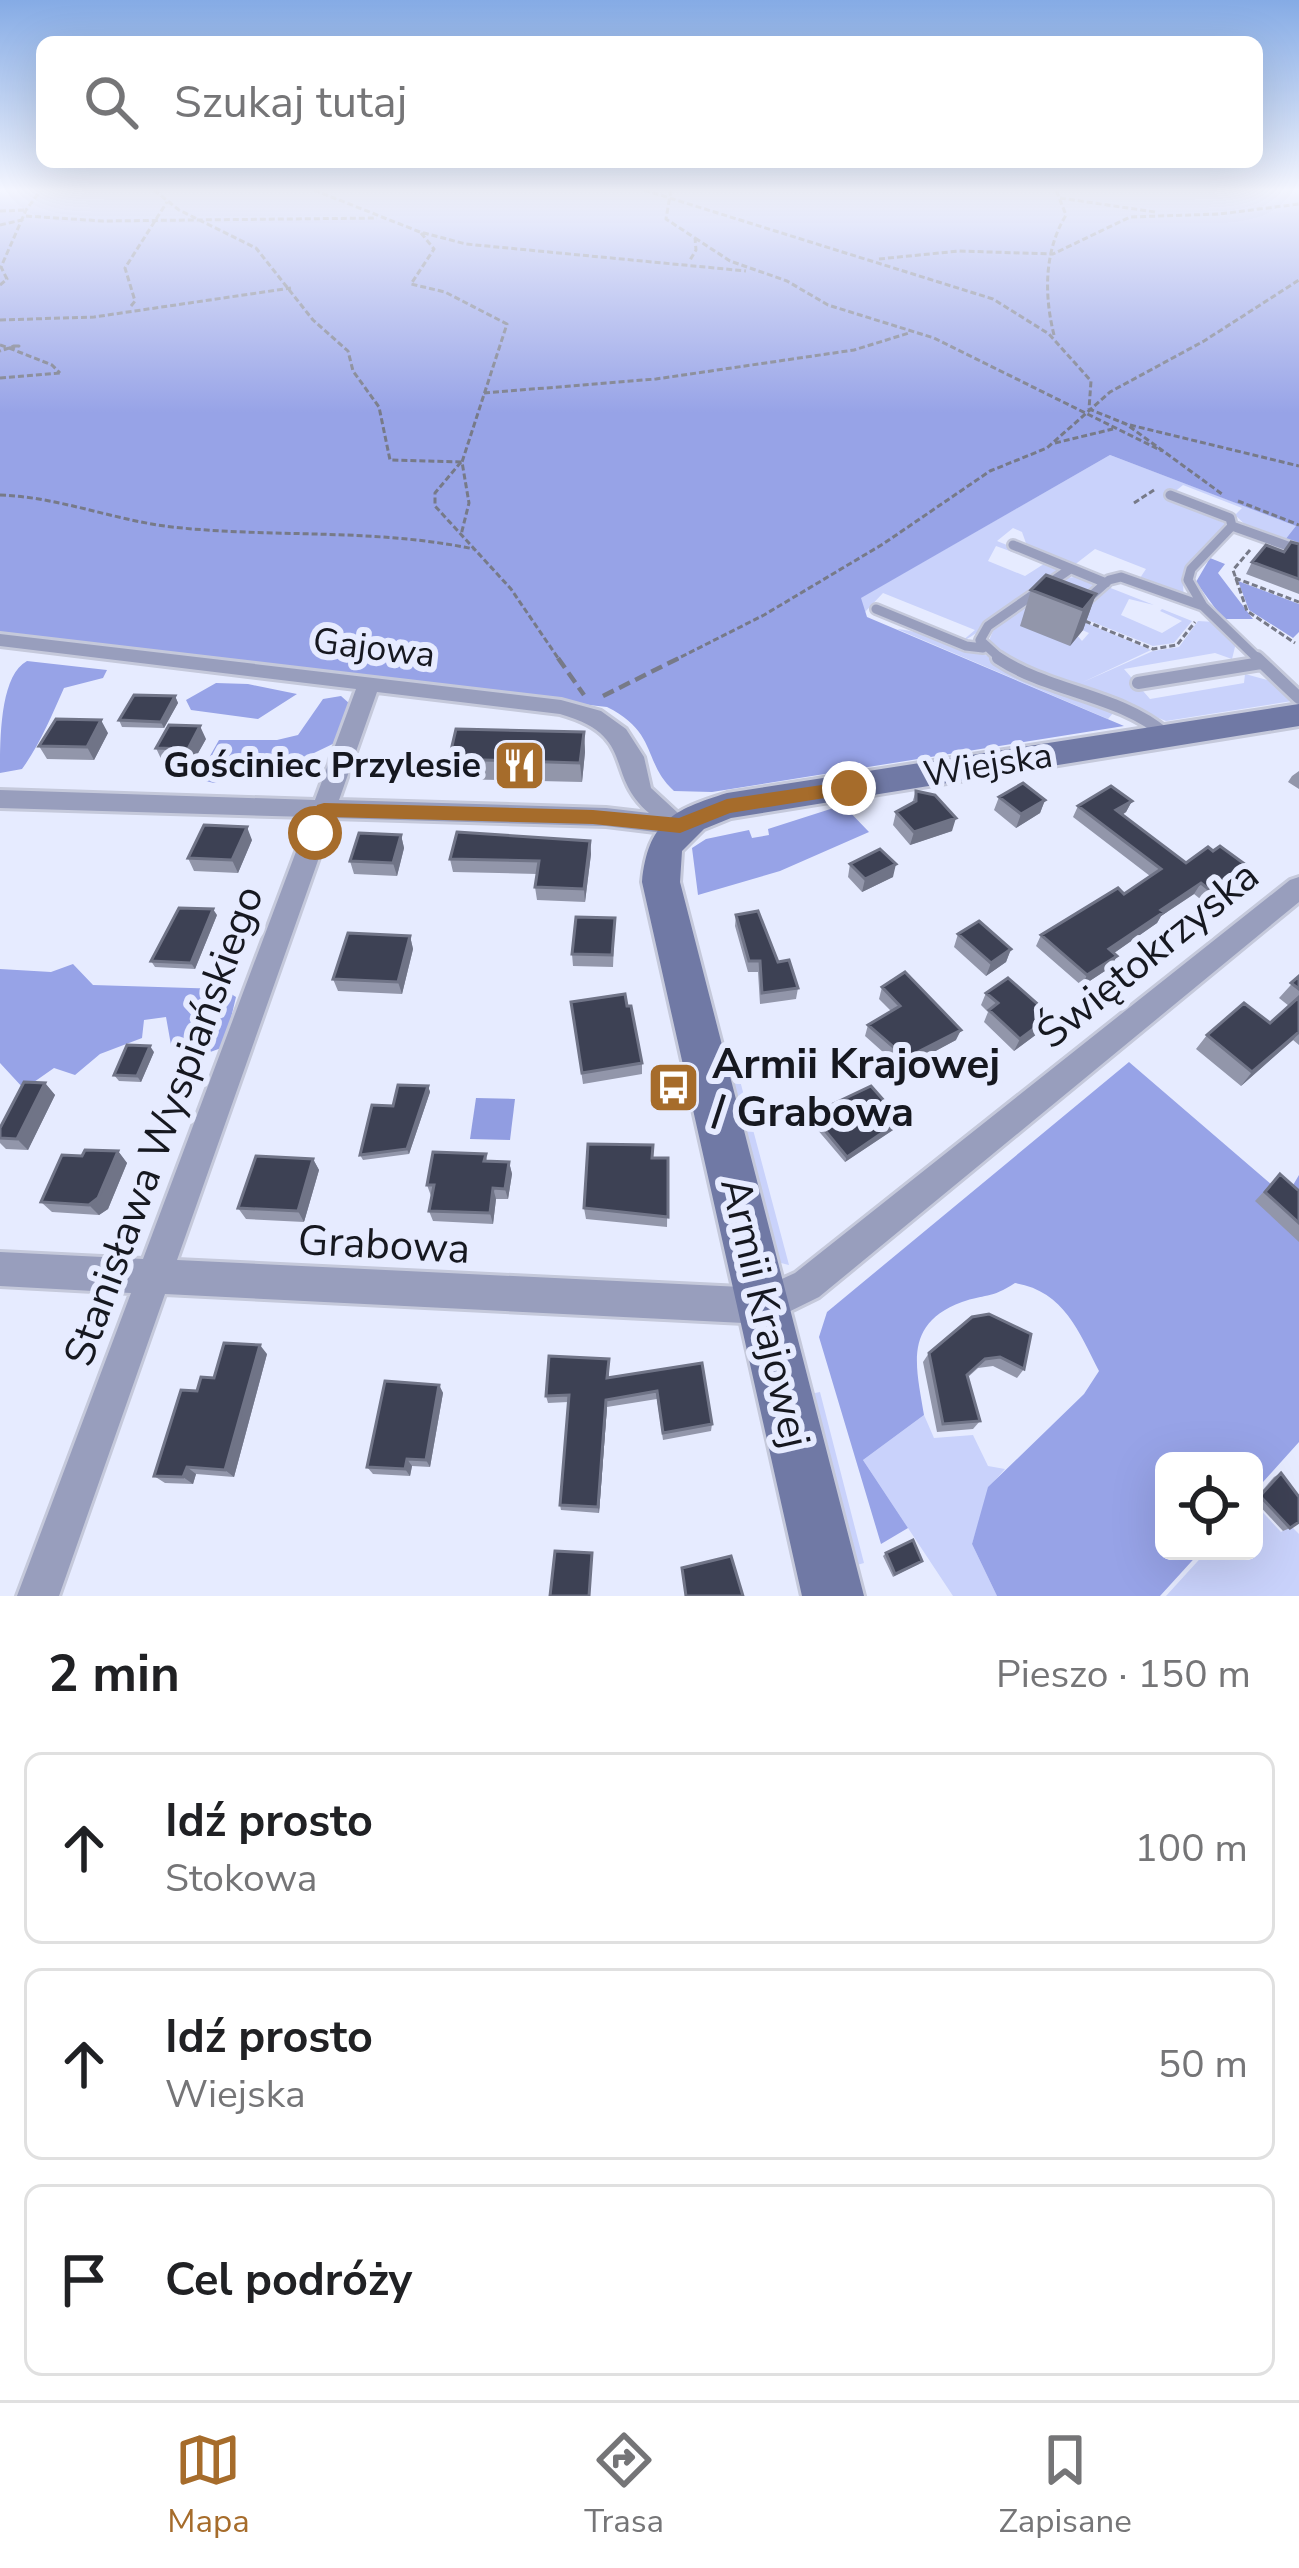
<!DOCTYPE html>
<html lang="pl">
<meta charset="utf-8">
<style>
:root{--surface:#fff;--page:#f6f6f6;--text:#202124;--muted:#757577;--line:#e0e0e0;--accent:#a66c2b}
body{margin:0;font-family:"Nunito Sans",sans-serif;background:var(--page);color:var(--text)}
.controls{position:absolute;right:36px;bottom:36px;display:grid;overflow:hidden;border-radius:18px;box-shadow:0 12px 48px #0002}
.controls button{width:108px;height:108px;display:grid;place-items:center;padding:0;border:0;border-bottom:3px solid var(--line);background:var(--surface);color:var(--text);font:60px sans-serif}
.stop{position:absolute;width:36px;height:36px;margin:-27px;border:9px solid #a66c2b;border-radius:50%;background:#fff}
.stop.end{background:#a66c2b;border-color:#fff;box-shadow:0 3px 12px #0008}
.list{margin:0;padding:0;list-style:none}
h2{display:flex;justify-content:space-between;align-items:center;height:156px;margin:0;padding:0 48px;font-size:51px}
h2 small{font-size:39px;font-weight:400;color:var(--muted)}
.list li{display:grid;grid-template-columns:78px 1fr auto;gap:36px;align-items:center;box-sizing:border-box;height:192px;margin:0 24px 24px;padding:0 24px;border:3px solid var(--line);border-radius:18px}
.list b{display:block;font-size:45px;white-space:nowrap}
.list p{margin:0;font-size:39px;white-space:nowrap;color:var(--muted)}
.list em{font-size:39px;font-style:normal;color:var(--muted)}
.icon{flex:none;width:66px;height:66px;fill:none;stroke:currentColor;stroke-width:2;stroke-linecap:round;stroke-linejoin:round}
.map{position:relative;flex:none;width:1299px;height:1596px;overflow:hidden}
.search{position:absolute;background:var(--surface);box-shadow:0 12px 48px #0002;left:36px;right:36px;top:36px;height:132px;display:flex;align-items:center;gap:30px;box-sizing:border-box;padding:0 42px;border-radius:18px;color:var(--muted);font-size:45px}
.sheet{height:804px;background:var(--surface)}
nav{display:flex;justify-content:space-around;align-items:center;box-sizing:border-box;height:168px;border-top:3px solid var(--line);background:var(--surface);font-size:33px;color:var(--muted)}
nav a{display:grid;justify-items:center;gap:6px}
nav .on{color:var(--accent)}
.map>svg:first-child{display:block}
.green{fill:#c9d2fb}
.forest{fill:#97a3e7}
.water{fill:#919de1}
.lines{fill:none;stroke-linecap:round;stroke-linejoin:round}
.lane-far1-casing{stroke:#c5c9db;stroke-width:14}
.lane-casing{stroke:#c5c9db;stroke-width:18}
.street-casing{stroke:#c5c9db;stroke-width:6}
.secondary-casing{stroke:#c5c9db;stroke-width:6}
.path-far1{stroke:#777a88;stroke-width:3;stroke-dasharray:6 3;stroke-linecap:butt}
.path{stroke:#777a88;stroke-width:4.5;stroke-dasharray:12 6;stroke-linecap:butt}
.lane-far1{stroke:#989ebd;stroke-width:9}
.lane{stroke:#989ebd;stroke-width:12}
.street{fill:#989ebd;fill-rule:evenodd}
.secondary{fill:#7079a5;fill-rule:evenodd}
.wall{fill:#9296aa}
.shaded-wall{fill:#707487}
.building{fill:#3d4154;stroke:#707487;stroke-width:3}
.route{fill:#a66c2b}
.labels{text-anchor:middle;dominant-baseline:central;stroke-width:12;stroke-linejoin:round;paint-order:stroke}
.street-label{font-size:36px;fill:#161820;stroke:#e6ebff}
.poi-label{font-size:36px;font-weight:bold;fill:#161820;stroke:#e6ebff;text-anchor:end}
.near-street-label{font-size:42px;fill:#161820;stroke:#e6ebff}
.near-poi-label{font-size:42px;font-weight:bold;fill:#161820;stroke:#e6ebff;text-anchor:start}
</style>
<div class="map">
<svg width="1299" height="1596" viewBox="0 0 1299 1596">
<rect width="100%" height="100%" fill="#e6ebff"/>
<path class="green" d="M1110 455 1297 526 1299 546 1251 530 1235 515 1242 508 1183 485 1167 498 1226 524C1206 548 1178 563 1184 595L1140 578 1146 569 1095 549 1073 566 1027 546 1022 532 1013 528 997 541 1022 551 1018 554 996 546 988 561 1025 576 1047 562 1057 567V572C1036 587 977 636 961 642L975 630 883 593 865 612 860 598Z
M1081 576 1095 587 1060 615 1082 641 1089 633 1066 623 1072 617 1151 650 1081 683 1153 651 1179 647 1198 621 1215 622 1236 643 1232 659 1215 653 1124 669 1150 699 1244 683 1245 674 1275 682 1292 701 1166 721 1002 656 988 643 995 626 1067 578Z
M1108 587 1154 605 1129 599 1121 615 1162 633 1182 621 1160 611 1162 609 1192 621 1174 643 1153 646 1075 615Z
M897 629C957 635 1054 687 1114 712L1108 719Z
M734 1058 789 1265 777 1262 725 1061Z
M820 1392 864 1563 850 1567 810 1394Z
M924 1415 934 1438 973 1435 988 1466 1005 1469 990 1486 972 1544 997 1596H953L863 1460Z
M1254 1503 1281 1532 1291 1526 1299 1534V1596H1166L1207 1551H1254Z"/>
<path class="forest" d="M0 190H1299V544L1285 540 1296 526 1110 455 861 598 867 617 1124 726 712 792 674 791C642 762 659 733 607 707L0 638Z
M1210 558 1225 564 1218 573 1253 619H1223L1196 582Z
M1238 581 1299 604V632L1293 638 1249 610Z
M27 661 107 670 103 678 64 688C52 715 39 746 22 769L0 773C0 739 0 675 27 661Z
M216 683 248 684 297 694 258 719 191 710 186 700Z
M341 696 350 704 341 740 287 766 214 783 197 779 219 740H277L298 735 323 699Z
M843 805 869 832 780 871 698 895 692 848 706 839 749 830 752 838 769 835 768 829Z
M73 964 93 985 223 989 236 997 224 1047 202 1055H181L171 1045 166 1017 144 1020 142 1038 100 1054 75 1075 54 1068 24 1089 0 1063V969L51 972Z
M1129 1062 1286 1197 1299 1175V1442L1254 1492V1461H1164V1551H1201L1160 1596H997L972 1544 988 1487 1084 1394 1099 1371C1079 1332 1064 1291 1015 1283 991 1299 984 1294 962 1302 903 1324 916 1366 924 1415L863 1460 908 1528 881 1544 819 1337 827 1312Z"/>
<path class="water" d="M476 1098 515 1099 510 1140 470 1139Z"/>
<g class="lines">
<defs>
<path id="lane-far1" d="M1170 495 1230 518 1232 526
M1013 545 1106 583
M1082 604 1109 580 1121 577 1203 606 1260 661
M1203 606 1188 580 1191 569 1232 526 1299 550
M876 609 966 646 983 648
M1003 661 980 640 988 626 1070 569"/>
<path id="lane" d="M998 658C1049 692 1120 695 1165 734
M1257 658 1299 698
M1138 683 1261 663"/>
<path id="street" d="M0 634 561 700 601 711 626 729 644 757 651 788 692 826 689 832 680 835 606 826 333 818 177 1260 762 1288 795 1273 1290 880 1299 877V902L819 1297 764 1324 165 1294 59 1596H17L131 1293 0 1286V1252L143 1259 309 817 0 808V790L315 800 356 689 0 646ZM377 692 560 714C638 736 603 774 649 813L606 808 339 800Z"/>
<path id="secondary" d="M1299 704V726L731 818 704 829 682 851 680 882 864 1596H802L642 882C648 822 672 810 727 793Z"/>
</defs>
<use href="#lane-far1" class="lane-far1-casing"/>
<use href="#lane" class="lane-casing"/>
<use href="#street" class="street-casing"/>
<use href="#secondary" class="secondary-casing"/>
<path class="path-far1" d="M154 190 179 210 256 248 313 320 348 351 353 371 379 407 390 460 462 462
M314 190 420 232 466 244 746 271
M644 190 993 299 1049 334 1091 381 1089 409 1126 424 1222 494
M671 190 666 219 695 238 696 250 690 260
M1060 198 1155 212
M0 211 26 210
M26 216 103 221 377 218
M0 225 26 219
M421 233 434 249 411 284 445 292 507 324 462 462 469 503 461 535
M695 238 730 261 787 281 828 305 934 338 1162 451
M879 259 959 251 1053 254 1130 217 1219 214 1299 204
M0 285 7 279 1 267 26 210 41 190
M131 306 135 301 125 268 167 202
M0 320 94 317 291 288
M1054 335C1044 295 1044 251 1066 215L1056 190
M0 345 9 348 0 351
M14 346H19L9 348Z
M9 348 52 365 60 373
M0 378 60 373
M484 393 656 379 854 350 909 333
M1130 425 1299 466
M1055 443 1113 429
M461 462 435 493V506L511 589 560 661
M0 495C59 497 113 520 172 527 273 538 373 528 474 549
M1238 501 1299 525
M1134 503 1154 490
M1250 550 1233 570 1247 611 1295 643
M1235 578 1299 602
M1085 621 1153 649 1177 645 1195 622
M673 661 764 615 883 544 990 471 1047 448 1110 392 1204 341 1299 280"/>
<path class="path" d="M558 658 584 695
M603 696 679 658"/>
<use href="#lane-far1" class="lane-far1"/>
<use href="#lane" class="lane"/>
<use href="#street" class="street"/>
<use href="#secondary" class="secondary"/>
</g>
<path class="wall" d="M1299 544V594L1246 574 1252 562 1284 552Z
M1031 590 1096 594 1083 630 1070 646 1020 626Z
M175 696 178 703 164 728 122 727 119 720Z
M584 732 585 752 582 782 452 779 449 759Z
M108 733 94 760 47 759 39 746Z
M206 739 193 762 162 761 156 748Z
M1299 771V789L1288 782 1292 776Z
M916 791 952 831 910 845 893 825 896 812 912 803Z
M999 797 1045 800 1040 813 1016 828 994 810Z
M1132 801 1126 812 1122 815 1186 863 1213 851 1246 865 1239 876 1204 902 1194 894 1161 916 1157 923 1114 953 1111 967 1082 986 1036 946 1041 935 1124 894 1150 876 1073 817 1078 806Z
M401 835 404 848 397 876 354 874 350 861Z
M252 840 238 873 194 871 188 858Z
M590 841 591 854 585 902 537 900 535 887 537 874 453 872 450 859Z
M850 864 893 877 862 892 848 877Z
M217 915 195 969 155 967 151 961Z
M736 915 798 988 796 999 760 1004 758 972H748L735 926Z
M615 918 613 967 573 966 572 954Z
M958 934 1011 949 1006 962 986 976 954 947Z
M410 936 413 949 402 994 338 991 333 979Z
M1299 976V1045L1293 1040 1241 1086 1196 1049 1207 1035 1270 1023 1289 1006 1279 998Z
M882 987 956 1040 902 1069 865 1036 868 1025 891 1011 879 999Z
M986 993 1051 1016 1045 1028 1014 1051 984 1022 988 1012 981 1005Z
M571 1002 642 1063V1074L583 1084Z
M154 1052 141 1082 119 1081 114 1075Z
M45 1083 55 1095 28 1150 6 1149 0 1143V1128Z
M428 1086 430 1092 409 1154 363 1160 360 1155 393 1106Z
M831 1105 899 1126 845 1162 816 1128 818 1122 831 1113 829 1111Z
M118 1151 127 1163 108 1209 99 1215 52 1212 41 1202 82 1156Z
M486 1154 487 1161 509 1162 512 1174 508 1199H496L493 1224 433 1221 429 1211 431 1196 427 1185Z
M653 1158H668L667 1227 586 1219 584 1208Z
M313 1159 319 1170 304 1222 246 1219 238 1208Z
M1280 1174 1299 1191V1242L1255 1201Z
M972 1317 1024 1369 1017 1378 993 1366 978 1368 967 1378 980 1421 973 1429 937 1432 923 1362 929 1353Z
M267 1354 234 1477 196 1474 193 1484 165 1483 154 1476 197 1391 214 1378Z
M702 1363 712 1424 711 1431 663 1440 657 1399 607 1407 599 1513 561 1510 560 1505 568 1402 548 1403 546 1396 609 1367V1378Z
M439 1385 443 1393 430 1467 412 1466 410 1476 373 1474 367 1467Z
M1281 1473 1290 1528 1283 1531 1254 1500 1274 1477Z
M886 1553 919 1564 893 1577 883 1556Z"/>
<path class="shaded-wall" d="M1096 594 1083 630 1070 646 1083 610Z
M175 696 178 703 164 728 161 722Z
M101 720 108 733 94 760 87 747Z
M200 726 206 739 193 762 188 749Z
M584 732 585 752 582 782 580 763Z
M1045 800 1040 813 1016 828 1021 814Z
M1132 801 1126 812 1111 822 1116 810Z
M956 818 952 831 910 845 914 832Z
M247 827 252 840 238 873 232 860Z
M401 835 404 848 397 876 393 863Z
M590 841 591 854 585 902 584 889Z
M896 864 893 877 862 892 865 879Z
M1246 865 1239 876 1204 902 1211 891Z
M1201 883 1194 894 1161 916 1157 923 1104 960 1109 949 1161 910Z
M213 909 217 915 195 969 191 963Z
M410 936 413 949 402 994 398 982Z
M1011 949 1006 962 986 976 991 963Z
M1117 956 1111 967 1082 986 1087 975Z
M1051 1016 1045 1028 1014 1051 1020 1039Z
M961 1030 956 1040 902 1069 906 1058Z
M1299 1032 1293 1040 1241 1086 1252 1072Z
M150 1046 154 1052 141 1082 137 1076Z
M45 1083 55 1095 28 1150 17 1139Z
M428 1086 430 1092 409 1154 407 1149Z
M901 1120 899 1126 845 1162 847 1157Z
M118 1151 127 1163 108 1209 99 1215 89 1205Z
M313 1159 319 1170 304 1222 298 1211Z
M509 1162 512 1174 508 1199 505 1189Z
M493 1188 496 1199 493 1224 490 1213Z
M260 1345 267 1354 234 1477 225 1470Z
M439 1385 443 1393 430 1467 426 1460Z
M606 1400 607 1407 599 1513 598 1507Z
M407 1459 412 1466 410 1476 405 1469Z
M187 1467 196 1474 193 1484 183 1477Z"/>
<path class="building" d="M1291 542 1299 544V579L1252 562 1266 545 1284 552Z
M1046 575 1096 594 1083 610 1031 590Z
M134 695 175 696 161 722 119 720Z
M56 719 101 720 87 747 39 746Z
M169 725 200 726 188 749 156 748Z
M456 729 584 732 580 763 449 759Z
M1023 783 1045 800 1021 814 999 797Z
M1111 786 1132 801 1116 810 1186 863 1208 847 1213 851 1220 846 1246 865 1211 891 1201 883 1161 910 1164 912 1109 949 1117 956 1087 975 1041 935 1118 888 1124 894 1161 869 1078 806Z
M916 791 935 795 956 818 914 832 896 812 916 801Z
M204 825 247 827 232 860 188 858Z
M457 832 590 841 584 889 535 887 539 861 450 859Z
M359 833 401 835 393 863 350 861Z
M880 849 896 864 865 879 850 864Z
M179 908 213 909 191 963 151 961Z
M758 911 778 962 789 960 798 988 762 993 760 961H749L736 915Z
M576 917 615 918 612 955 572 954Z
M979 921 1011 949 991 963 958 934Z
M348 933 410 936 398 982 333 979Z
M905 972 961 1030 906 1058 868 1025 900 1006 882 987Z
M1299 976V989L1291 983Z
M1008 978 1051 1016 1020 1039 989 1010 998 1003 986 993Z
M625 994 627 1006H631L642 1063 582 1073 571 1002Z
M1299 997V1032L1252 1072 1207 1035 1244 1003 1270 1023Z
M127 1045 150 1046 137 1076 114 1075Z
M24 1082 45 1083 17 1139 0 1138V1128Z
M398 1085 428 1086 407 1149 360 1155 372 1105 393 1106Z
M871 1086 901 1120 847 1157 818 1122 835 1110 831 1105Z
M588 1144 653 1145 652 1158H668V1217L584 1208Z
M85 1150 118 1151 98 1198 89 1205 41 1202 62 1155 82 1156Z
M433 1152 486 1154 484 1161 509 1162 505 1189 493 1188 490 1213 429 1211 434 1185H427Z
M256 1156 313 1159 298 1211 238 1208Z
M1280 1174 1299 1191V1223L1265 1192Z
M989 1314 1031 1334 1024 1369 1000 1357 985 1359 967 1375 980 1421 943 1424 929 1353 972 1317Z
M224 1343 260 1345 225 1470 187 1467 183 1477 154 1476 181 1390 197 1391 201 1377 214 1378Z
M549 1356 609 1359 607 1378 702 1363 712 1424 663 1433 657 1391 606 1400 598 1507 560 1505 569 1395 546 1396Z
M385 1381 439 1385 426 1460 407 1459 405 1469 367 1467Z
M1281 1473 1299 1497V1522L1290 1528 1260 1496Z
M913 1540 922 1561 895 1574 886 1553Z
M555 1551 592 1553 589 1596H550Z
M731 1556 743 1596H686L682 1568Z"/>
<linearGradient id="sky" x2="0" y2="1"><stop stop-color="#85abe5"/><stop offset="0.46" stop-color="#f4f6ff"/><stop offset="1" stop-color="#f4f6ff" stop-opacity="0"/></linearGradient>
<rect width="1299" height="413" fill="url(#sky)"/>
<path class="route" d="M849 781 856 783V793L730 813 680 833 593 824 331 817 322 839 315 841 305 833 317 805 324 803 593 810 679 818 727 799Z"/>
<defs>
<symbol id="restaurant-square" viewBox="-11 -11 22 22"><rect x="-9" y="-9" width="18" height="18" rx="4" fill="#a66c2b" stroke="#e6ebff"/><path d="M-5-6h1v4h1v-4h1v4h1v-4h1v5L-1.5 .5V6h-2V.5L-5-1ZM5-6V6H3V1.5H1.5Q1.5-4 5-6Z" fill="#fff"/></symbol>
<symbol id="bus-square" viewBox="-11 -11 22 22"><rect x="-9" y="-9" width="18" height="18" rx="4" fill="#a66c2b" stroke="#e6ebff"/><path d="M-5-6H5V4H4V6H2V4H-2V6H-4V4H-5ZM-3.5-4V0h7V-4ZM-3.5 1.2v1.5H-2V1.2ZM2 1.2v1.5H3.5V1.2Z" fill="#fff"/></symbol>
</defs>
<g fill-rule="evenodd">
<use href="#restaurant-square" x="490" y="736" width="59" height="59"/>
<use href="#bus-square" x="644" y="1058" width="59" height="59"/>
</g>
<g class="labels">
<g class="street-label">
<text transform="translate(374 648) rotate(7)">Gajowa</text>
<text transform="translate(988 765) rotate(-9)">Wiejska</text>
</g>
<g class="poi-label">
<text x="481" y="765">Gościniec Przylesie</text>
</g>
<g class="near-street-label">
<text transform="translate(1148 955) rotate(-39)">Świętokrzyska</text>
<text transform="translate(164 1126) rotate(-70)">Stanisława Wyspiańskiego</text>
<text transform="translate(384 1245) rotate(3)">Grabowa</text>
<text transform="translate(765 1313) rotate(77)">Armii Krajowej</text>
</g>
<g class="near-poi-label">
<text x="712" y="1064">Armii Krajowej<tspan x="712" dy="48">/ Grabowa</tspan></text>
</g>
</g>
</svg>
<div class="controls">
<button><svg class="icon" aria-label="locate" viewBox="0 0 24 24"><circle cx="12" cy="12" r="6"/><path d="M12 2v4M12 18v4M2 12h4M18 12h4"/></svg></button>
</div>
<div class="stop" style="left:315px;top:833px"></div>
<div class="stop end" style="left:849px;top:788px"></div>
<div class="search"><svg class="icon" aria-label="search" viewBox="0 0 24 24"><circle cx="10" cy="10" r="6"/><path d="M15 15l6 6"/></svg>Szukaj tutaj</div>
</div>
<section class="sheet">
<h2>2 min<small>Pieszo · 150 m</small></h2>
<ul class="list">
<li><svg class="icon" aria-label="ahead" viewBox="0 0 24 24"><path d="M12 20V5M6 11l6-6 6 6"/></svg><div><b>Idź prosto</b><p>Stokowa</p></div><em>100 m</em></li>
<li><svg class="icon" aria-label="ahead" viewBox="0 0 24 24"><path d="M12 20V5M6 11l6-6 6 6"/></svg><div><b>Idź prosto</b><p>Wiejska</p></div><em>50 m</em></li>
<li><svg class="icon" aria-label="arrive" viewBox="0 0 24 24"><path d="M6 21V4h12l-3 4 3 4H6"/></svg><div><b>Cel podróży</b></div></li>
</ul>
</section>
<nav>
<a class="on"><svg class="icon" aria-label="map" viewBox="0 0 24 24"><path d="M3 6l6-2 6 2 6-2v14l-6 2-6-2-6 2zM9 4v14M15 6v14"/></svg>Mapa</a>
<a><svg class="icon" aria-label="directions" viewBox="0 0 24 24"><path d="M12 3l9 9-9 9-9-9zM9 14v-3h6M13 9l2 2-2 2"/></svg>Trasa</a>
<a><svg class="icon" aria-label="saved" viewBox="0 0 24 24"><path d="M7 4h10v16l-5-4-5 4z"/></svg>Zapisane</a>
</nav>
